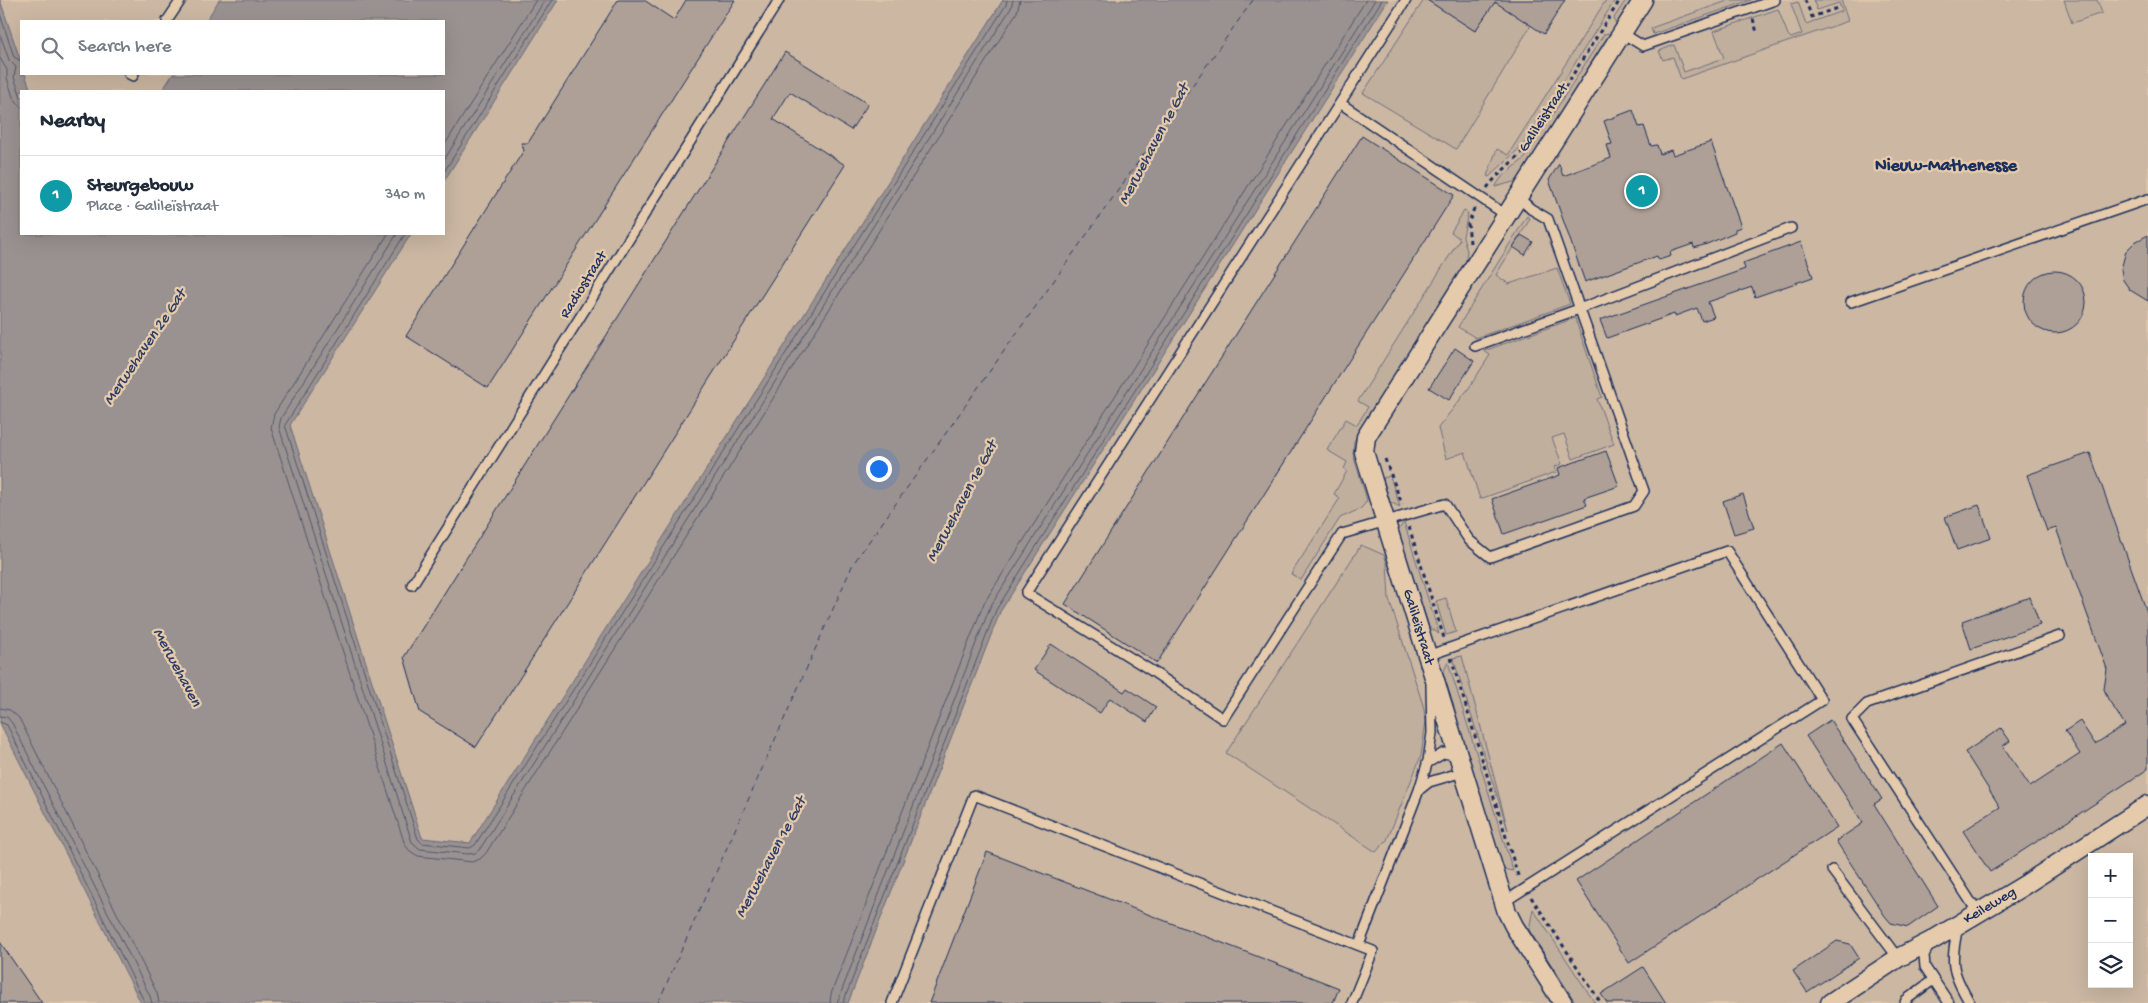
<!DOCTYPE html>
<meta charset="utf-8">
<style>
:root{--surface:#fff;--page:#f6f6f7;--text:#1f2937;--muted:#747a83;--line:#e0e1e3;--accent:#1b2f5e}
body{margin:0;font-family:"Gochi Hand",sans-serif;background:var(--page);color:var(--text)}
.controls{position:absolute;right:15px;bottom:15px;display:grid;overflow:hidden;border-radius:0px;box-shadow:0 5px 20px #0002}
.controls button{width:45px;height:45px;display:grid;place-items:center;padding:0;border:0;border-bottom:1px solid var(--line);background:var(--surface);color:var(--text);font:25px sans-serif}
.you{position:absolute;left:878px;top:468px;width:18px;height:18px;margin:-12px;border:4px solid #fff;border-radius:50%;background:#1a73e8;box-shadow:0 0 0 8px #1a73e833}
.badge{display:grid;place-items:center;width:32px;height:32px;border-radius:50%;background:var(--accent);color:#fff;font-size:16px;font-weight:700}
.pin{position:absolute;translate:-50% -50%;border:2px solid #fff;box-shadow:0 1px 5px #0006}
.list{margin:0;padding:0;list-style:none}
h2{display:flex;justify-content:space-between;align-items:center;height:65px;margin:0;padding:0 20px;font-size:21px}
h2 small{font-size:16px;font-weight:400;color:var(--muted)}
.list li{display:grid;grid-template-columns:32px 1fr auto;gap:15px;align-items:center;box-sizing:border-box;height:80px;padding:0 20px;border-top:1px solid var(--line)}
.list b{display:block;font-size:19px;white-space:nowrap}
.list p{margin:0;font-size:16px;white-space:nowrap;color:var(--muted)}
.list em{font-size:16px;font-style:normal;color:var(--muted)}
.icon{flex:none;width:28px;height:28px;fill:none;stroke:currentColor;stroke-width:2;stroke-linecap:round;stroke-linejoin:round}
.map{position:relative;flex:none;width:2148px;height:1003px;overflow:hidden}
.search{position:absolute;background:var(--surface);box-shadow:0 5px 20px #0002;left:20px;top:20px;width:425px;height:55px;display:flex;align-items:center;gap:12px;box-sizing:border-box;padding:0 18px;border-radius:0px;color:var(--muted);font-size:19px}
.panel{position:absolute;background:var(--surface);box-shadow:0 5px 20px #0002;left:20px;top:90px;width:425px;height:145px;border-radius:0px}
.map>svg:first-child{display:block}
.built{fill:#cbb7a2;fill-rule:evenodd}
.green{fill:#c1af9d;stroke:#6e6f7e}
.water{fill:#9a9290;stroke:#676a7c}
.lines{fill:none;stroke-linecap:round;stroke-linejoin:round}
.shore{stroke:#4e5772;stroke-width:1}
.ferry{stroke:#2e3e66;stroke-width:1;stroke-dasharray:6 5;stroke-linecap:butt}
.building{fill:#aea096;stroke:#1b2f5e}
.service-casing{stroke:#1b2f5e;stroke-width:12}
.minor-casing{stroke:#1b2f5e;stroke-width:21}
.path{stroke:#1b2f5e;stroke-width:3;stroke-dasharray:4 4;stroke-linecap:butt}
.service{stroke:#e5cbac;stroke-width:9}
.minor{stroke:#e5cbac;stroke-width:18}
.labels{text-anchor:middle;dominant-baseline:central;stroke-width:4.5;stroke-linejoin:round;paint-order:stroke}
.street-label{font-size:15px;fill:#1b2f5e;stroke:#e5cbac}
.water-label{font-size:16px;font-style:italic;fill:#2e3e66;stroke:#e5cbac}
.quarter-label{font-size:18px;font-weight:bold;fill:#1b2f5e;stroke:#e5cbac}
</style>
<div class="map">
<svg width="2148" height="1003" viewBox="0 0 2148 1003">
<rect width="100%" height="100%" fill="#ddc5a9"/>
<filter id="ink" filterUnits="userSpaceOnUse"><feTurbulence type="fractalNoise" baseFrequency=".02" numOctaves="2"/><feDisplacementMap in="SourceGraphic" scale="10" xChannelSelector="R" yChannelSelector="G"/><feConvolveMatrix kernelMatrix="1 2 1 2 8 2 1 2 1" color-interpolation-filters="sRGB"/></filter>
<g filter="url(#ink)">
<path class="built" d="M0 0H2148V1003H0ZM21 21H444V74H21ZM21 91H444V234H21ZM2092 857H2129V984H2092Z"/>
<path class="green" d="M1424 0H1427L1475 31 1493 4 1497 3 1531 25 1456 149 1363 93Z
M1606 0H1615L1524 144 1489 177 1487 176 1497 149 1508 155Z
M1626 0H1632L1616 25 1614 18Z
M1730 0H1751L1653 34 1651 28Z
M1813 0H1841L1848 21 1681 79 1673 57 1663 60 1659 51 1674 45 1684 72 1724 58 1714 31 1778 9 1788 35 1791 38 1802 34 1791 4 1798 2 1806 24 1842 11 1839 3 1817 10Z
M2064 0H2097L2102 13 2072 23Z
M1610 33 1517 181 1495 187 1501 178 1525 158 1604 34Z
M1464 211 1468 213 1463 236 1467 251 1466 262 1354 441 1353 454 1367 500 1364 505 1360 509 1340 518 1301 580 1291 574 1340 498 1334 494 1347 471 1344 469 1347 462 1327 450 1346 419 1357 425 1368 407 1358 401 1460 239 1451 232Z
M1527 216 1530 219 1496 275 1509 284 1557 268 1570 304 1476 338 1458 327Z
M1575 318 1602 397 1597 399 1614 444 1573 459 1564 434 1552 438 1562 464 1554 467 1556 472 1480 499 1465 452 1446 459 1438 428 1469 388 1490 355 1484 351Z
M1390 476 1400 507 1390 502 1383 478Z
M1404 522 1439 634 1429 627 1398 531Z
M1361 545 1384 555 1387 563 1389 599 1423 705 1426 721 1421 756 1387 840 1376 852 1226 753Z
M1446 598 1456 632 1446 635 1436 601Z
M1462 656 1508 830 1453 658Z
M1448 662 1513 871 1503 869 1443 673Z
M1533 909 1595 1003H1576L1529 930Z"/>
<path class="water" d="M0 0 21 62V74H25L31 91H21V234H411L290 425 422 838 470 843 1003 0H1388L1000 612 848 1003H141L0 723Z
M219 0H558L444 181V91H162L173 74H444V21H206Z"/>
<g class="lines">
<path class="shore" d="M0 14 14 57 21 61
M0 34 9 60 16 67 14 77 21 97
M0 58 7 70V78L13 97 21 107
M444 146 536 0
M444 160 545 0
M444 172 552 0
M388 234 274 414 271 428 405 845 410 851 418 856 472 862 480 859 486 853 1017 12 1020 0
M397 234 281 418 279 427 412 842 420 849 468 854 475 853 480 849 1011 8 1013 0
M405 234 285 425 418 839 422 843 470 848 475 845 1006 5 1007 0
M0 708 10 710 19 718 157 993 159 1003
M0 716 7 717 12 723 150 996 152 1003
M0 722 7 725 145 1003
M830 1003 831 994 984 603 1366 0
M837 1003 990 607 1375 0
M843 1003 996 610 1382 0"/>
<path class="ferry" d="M658 1003 853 564 1253 0"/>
</g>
<path class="building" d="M618 0H644L674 20 686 0H735L488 388 406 336 524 150 521 143H528Z
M1427 0H1565L1544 34 1495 2 1475 31Z
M785 52 868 104 851 130 790 92 773 119 845 165 476 747 420 712 404 657Z
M1633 110 1639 127 1644 126 1651 146 1657 145 1660 154 1671 150 1673 155 1711 142 1741 227 1735 229V232L1707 244 1694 248 1693 244 1670 252 1671 256 1659 260 1657 256 1585 282 1549 180 1559 164 1563 176 1611 158 1607 145 1612 144 1604 121Z
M1362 136 1454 195 1157 663 1065 604Z
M1521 235 1533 242 1525 255 1513 247Z
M2148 235V301L2130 290 2123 280 2121 269 2126 251 2135 242Z
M1801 242 1813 277 1755 297 1752 287 1708 302 1714 317 1702 321 1697 308 1675 316 1674 314 1607 338 1600 320 1745 269 1743 263Z
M2024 302a31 31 0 1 1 62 0a31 31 0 1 1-62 0Z
M1455 348 1474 361 1449 400 1429 388Z
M1606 451 1619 486 1584 498 1587 505 1504 534 1492 499 1560 475 1558 468Z
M2090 453 2148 615V769L1990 872 1963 831 2000 807 1965 752 2001 728 2010 741 2003 746 2030 787 2080 754 2065 731 2080 721 2095 744 2125 725 2108 699 2104 689 2107 669 2056 528 2047 531 2027 475Z
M1743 494 1754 528 1734 534 1723 501Z
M1979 505 1991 538 1957 550 1945 517Z
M2030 597 2040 625 1971 649 1962 621Z
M1051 644 1124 692 1127 688 1156 707 1147 722 1110 698 1100 713 1034 670Z
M1830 720 1882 799 1874 804 1938 906 1908 927 1891 923 1885 916 1836 841 1863 823 1806 736Z
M1783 743 1837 827 1629 963 1576 881Z
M987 852 1339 988 1333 1003H929Z
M1837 941 1850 944 1859 958 1807 992 1793 971Z
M0 942 42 1003H0Z
M1643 967 1666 1003H1607L1601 994Z"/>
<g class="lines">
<defs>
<path id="service" d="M167 21 181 0
M1622 33 1643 46 1775 0
M129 74 133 76 134 74
M1340 103 1406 0
M1506 215 1340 103 1026 593 1152 671 1223 719 1342 534 1445 504 1469 540 1490 557 1634 506 1644 491 1548 219 1531 209 1518 197
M1851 302 2148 199
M1475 346 1579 309 1791 228
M412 585 779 0
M1427 656 1727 551 1822 700 1504 902
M1431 685 1432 733 1428 761 1419 790 1429 782 1463 772
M1427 763 1444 753 1458 756
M1832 870 1898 958
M1978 913 1852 719 1867 704 2060 636
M1958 925C1951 963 1950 970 1970 1003
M1930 944 1924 955 1925 967 1949 1003
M1359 945 1419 790
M892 1003 974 795 1373 951 1352 1003
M1905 1003 1906 1000 1933 980"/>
<path id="minor" d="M1563 1003 1514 926 1507 912 1364 452 1366 437 1371 429 1643 0
M1830 1003 1898 958 1931 941 2023 886 2148 805"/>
</defs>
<use href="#service" class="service-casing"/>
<use href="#minor" class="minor-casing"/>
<path class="path" d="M1805 0 1812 17 1840 7
M1753 19 1757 32
M1487 188C1499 172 1516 160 1529 144L1620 0
M1470 243 1468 224 1475 206
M1385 459 1402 504
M1409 527 1444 638
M1451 658 1519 879
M1531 897 1601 1003"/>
<use href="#service" class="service"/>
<use href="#minor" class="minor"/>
</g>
</g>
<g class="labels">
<g class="street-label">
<text transform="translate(1544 118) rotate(-57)">Galileïstraat</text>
<text transform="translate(584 285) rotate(-58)">Radiostraat</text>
<text transform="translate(1418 627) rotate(73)">Galileïstraat</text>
<text transform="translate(1990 906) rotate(-31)">Keileweg</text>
</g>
<g class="water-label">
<text transform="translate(1155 145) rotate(-62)">Merwehaven 1e Gat</text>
<text transform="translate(146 348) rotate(-56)">Merwehaven 2e Gat</text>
<text transform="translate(963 502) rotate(-62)">Merwehaven 1e Gat</text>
<text transform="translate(176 668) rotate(62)">Merwehaven</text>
<text transform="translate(772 858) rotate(-62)">Merwehaven 1e Gat</text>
</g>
<g class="quarter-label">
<text x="1946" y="166">Nieuw-Mathenesse</text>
</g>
</g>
</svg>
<div class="controls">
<button>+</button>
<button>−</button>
<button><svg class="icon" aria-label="layers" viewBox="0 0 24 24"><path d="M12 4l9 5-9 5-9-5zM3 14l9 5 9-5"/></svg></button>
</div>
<div class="you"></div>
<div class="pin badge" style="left:1642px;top:191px;background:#0f9aa8">1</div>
<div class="search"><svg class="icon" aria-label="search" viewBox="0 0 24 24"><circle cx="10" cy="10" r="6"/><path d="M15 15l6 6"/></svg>Search here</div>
<section class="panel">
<h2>Nearby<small></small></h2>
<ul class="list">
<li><span class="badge" style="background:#0f9aa8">1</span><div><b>Steurgebouw</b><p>Place · Galileïstraat</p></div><em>340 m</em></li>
</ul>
</section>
</div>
